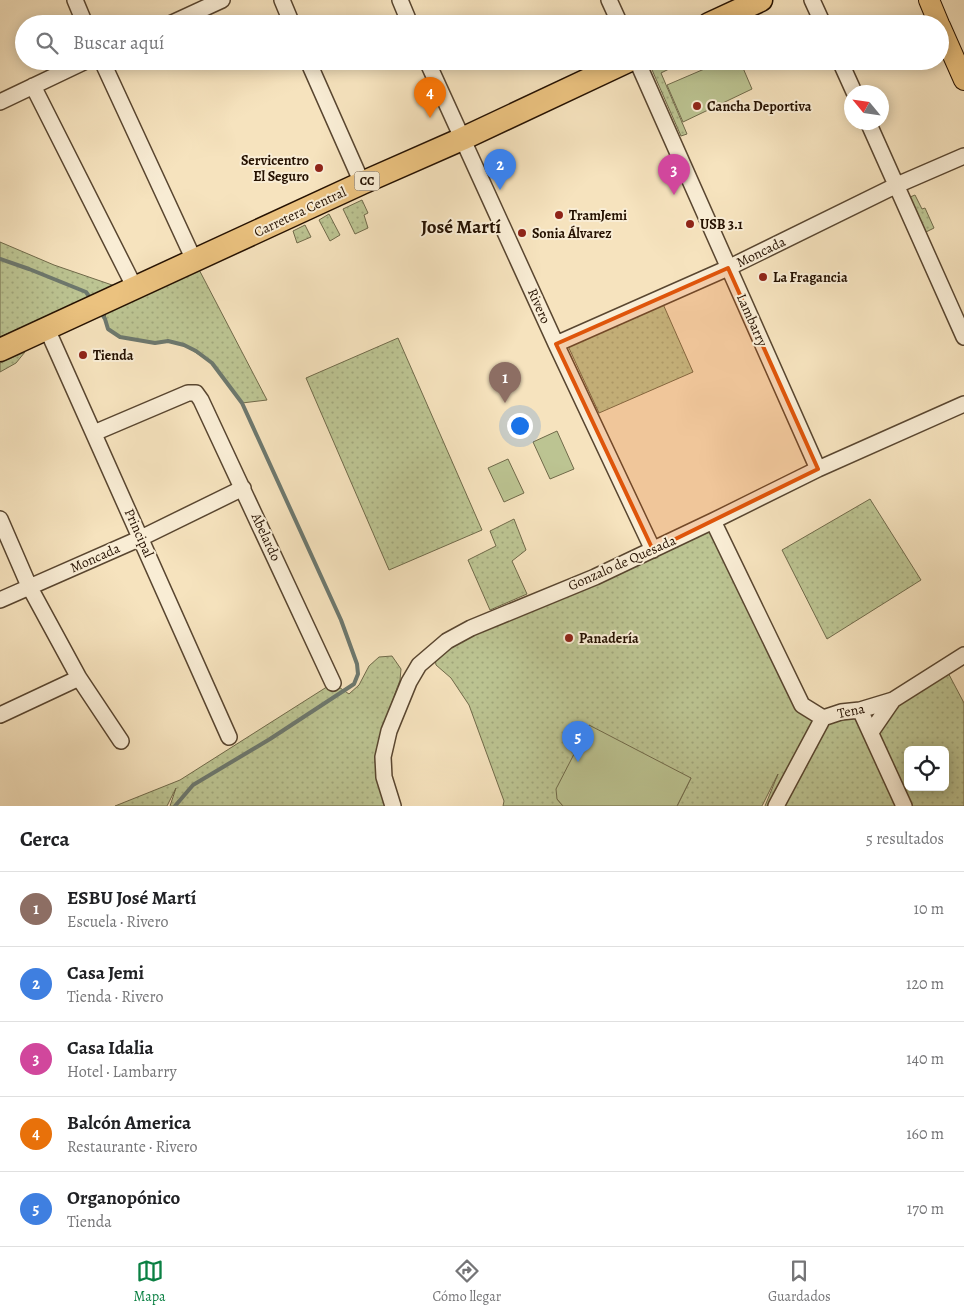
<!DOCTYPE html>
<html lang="es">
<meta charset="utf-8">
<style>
:root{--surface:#fff;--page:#f6f6f6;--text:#202124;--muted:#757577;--line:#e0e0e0;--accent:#0b8043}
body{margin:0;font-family:Alegreya,serif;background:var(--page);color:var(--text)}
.controls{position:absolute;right:15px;bottom:15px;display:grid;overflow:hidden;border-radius:8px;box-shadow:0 2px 12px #0003}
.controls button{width:45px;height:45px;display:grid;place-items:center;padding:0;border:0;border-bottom:1px solid var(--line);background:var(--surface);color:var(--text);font:25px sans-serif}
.compass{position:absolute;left:844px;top:85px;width:45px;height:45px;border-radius:50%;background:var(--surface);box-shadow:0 2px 12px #0003;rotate:299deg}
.you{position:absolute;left:519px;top:425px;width:18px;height:18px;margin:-12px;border:4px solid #fff;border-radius:50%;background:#1a73e8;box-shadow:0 0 0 8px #1a73e833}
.badge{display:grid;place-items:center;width:32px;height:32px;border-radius:50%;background:var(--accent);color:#fff;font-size:16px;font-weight:700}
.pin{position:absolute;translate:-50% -41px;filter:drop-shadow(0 1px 2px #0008)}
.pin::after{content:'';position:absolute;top:26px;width:18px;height:15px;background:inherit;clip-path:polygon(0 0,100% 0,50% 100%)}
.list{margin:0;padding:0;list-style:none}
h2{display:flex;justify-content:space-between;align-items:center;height:65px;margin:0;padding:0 20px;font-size:21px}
h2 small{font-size:16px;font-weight:400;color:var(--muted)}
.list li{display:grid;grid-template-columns:32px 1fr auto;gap:15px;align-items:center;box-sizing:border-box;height:75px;padding:0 20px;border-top:1px solid var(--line)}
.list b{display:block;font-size:19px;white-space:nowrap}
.list p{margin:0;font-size:16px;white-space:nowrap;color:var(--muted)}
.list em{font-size:16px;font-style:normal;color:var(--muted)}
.icon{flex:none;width:28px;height:28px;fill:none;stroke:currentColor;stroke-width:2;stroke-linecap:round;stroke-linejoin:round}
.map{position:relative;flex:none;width:964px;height:806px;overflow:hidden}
.search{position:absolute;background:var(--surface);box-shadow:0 2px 12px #0003;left:15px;right:15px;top:15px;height:55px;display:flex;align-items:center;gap:12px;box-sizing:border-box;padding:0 18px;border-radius:28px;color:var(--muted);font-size:19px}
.sheet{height:440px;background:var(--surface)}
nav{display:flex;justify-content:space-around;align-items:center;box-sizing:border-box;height:70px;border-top:1px solid var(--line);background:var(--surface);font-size:14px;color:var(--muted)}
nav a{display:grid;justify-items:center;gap:2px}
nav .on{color:var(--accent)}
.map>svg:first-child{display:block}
.grass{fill:url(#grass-dots);stroke:#706a4a;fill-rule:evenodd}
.garden{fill:#bcc492;stroke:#706a4a}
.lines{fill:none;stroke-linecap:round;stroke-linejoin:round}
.stream{stroke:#6d786e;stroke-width:4}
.minor-casing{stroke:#594630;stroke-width:18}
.major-casing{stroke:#251101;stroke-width:22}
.highway-casing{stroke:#251101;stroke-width:25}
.minor{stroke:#f9edd5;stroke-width:15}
.major{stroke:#ebc27f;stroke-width:20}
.highway{stroke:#ebc27f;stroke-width:22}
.marked{fill:#de550b;fill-opacity:0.2;stroke:#de550b;stroke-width:4;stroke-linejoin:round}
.poi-dot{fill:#8f2418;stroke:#f9edd5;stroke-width:2}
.labels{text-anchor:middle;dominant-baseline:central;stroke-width:4;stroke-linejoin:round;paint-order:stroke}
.shield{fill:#f9edd5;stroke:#655341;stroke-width:1}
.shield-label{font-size:12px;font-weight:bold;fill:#251101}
.poi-label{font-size:14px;font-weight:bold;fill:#251101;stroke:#f9edd5;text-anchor:start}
.street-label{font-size:14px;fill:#251101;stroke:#f9edd5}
.district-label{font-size:19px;font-weight:bold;fill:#251101;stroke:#f9edd5}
</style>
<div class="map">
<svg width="964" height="806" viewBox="0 0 964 806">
<defs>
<pattern id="grass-dots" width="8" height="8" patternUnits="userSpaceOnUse" patternTransform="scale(1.25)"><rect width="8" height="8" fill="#bcc492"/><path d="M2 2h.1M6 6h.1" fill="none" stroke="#a1a77c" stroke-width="1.8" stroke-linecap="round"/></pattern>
</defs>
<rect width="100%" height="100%" fill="#f6e3be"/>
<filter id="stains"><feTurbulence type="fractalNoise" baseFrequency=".004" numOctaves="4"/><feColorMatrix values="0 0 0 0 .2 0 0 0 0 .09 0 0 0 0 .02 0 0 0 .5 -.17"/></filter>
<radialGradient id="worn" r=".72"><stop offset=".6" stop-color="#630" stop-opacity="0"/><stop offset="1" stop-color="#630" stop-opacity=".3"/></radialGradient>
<path class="grass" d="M652 61H685L661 73 687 134 681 136 649 63Z
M915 195 922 209 925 208 934 228 926 232 910 197Z
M362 200 368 213 364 215 368 228 355 234 343 209Z
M329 214 340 235 330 241 319 220Z
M305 225 311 237 297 243 293 231Z
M0 242 54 265 115 286 194 260 267 400 242 403 212 363 184 345 168 341 155 343 120 337 108 329C103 311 105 303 114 287L0 337Z
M663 304 693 372 599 413 568 346Z
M398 338 482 530 389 570 306 378Z
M25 352 16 363 0 372V363Z
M870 499 921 580 827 639 782 550Z
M514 519 526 550 512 561 527 594 490 610 468 560 496 546 490 531Z
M713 521 802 705 823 718 860 710 945 667 964 703V806H765L778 774 762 806H677L691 778 557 799 563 806H503L504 801 469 705 451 678 436 665 434 652ZM908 750H945V787H908Z
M392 656 401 669 400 680 381 733 375 762 393 806H170L176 788 167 806H115L180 780 333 683 349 694 359 685 369 666 379 657Z"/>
<path class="garden" d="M723 61H740L752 89 683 122 667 85Z
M557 431 574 469 550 479 533 442Z
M508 459 524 493 504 502 488 468Z
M589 725 691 778 677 806H563L557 799 556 789Z"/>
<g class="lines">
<path class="stream" d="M0 259 29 269 86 292 91 299
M101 313 105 319 108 329 120 337 155 343 168 341 184 345 196 351 212 363 242 403 341 620 357 664 358 674 354 684 270 739 193 785 175 806"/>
<defs>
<path id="minor" d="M75 0 85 24
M282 0 292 24
M400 0 410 24
M609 0 620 24
M812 0 823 24
M170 24 222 0
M102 61 194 260
M308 61 362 183
M427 61 556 344 653 550
M637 61 818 469
M840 61 854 92
M33 86 135 288
M0 102 86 61
M868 122 964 337
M47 329 229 737
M556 344 728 268 897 185 964 156
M94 433 188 393H196L201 400 333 683
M0 519 29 586 79 678 121 741
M713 521 802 705 823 718
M0 600 141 538 243 488
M860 710 904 806
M0 715 79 678
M871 732 893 700
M393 806 384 777 383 757 389 731 409 682 419 665 447 641 471 628 595 577 713 521 818 469 964 404
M776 806 823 718 841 712 860 710 893 700 964 655"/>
<path id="major" d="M929 0 939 24
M940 26 964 80"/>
<path id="highway" d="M709 24 761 0
M0 350 362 183 462 139 628 61"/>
</defs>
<use href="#minor" class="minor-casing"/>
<use href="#major" class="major-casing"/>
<use href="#highway" class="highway-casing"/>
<use href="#minor" class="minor"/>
<use href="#major" class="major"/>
<use href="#highway" class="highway"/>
</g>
<path class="marked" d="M728 268 818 469 653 550 556 344Z"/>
<g class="poi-dot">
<circle cx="697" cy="106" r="5"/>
<circle cx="319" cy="168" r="5"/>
<circle cx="559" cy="215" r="5"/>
<circle cx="690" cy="224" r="5"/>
<circle cx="522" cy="233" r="5"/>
<circle cx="763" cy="277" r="5"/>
<circle cx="83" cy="355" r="5"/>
<circle cx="569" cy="638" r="5"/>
</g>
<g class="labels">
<rect class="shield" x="354.5" y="171.5" width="25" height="19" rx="4"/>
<g class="shield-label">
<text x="367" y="181">CC</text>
</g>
<g class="poi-label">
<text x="707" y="106">Cancha Deportiva</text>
<text x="309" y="160" text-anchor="end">Servicentro<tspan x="309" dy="16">El Seguro</tspan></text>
<text x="569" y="215">TramJemi</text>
<text x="700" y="224">USB 3.1</text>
<text x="532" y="233">Sonia Álvarez</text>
<text x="773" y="277">La Fragancia</text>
<text x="93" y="355">Tienda</text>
<text x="579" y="638">Panadería</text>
</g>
<g class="street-label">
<text transform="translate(300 212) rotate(-25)">Carretera Central</text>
<text transform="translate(761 252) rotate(-26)">Moncada</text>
<text transform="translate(539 306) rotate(66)">Rivero</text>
<text transform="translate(752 320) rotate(66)">Lambarry</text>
<text transform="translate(139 533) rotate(66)">Principal</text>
<text transform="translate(266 537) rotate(65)">Abelardo</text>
<text transform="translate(95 558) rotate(-24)">Moncada</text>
<text transform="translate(622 563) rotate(-24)">Gonzalo de Quesada</text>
<text transform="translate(851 711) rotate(-12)">Tena</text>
</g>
<g class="district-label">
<text x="461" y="227">José Martí</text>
</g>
</g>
<rect width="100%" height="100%" filter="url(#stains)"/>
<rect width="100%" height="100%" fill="url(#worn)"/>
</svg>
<div class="controls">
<button><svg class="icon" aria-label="locate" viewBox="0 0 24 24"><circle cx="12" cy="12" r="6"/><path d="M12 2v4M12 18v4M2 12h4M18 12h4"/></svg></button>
</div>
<svg class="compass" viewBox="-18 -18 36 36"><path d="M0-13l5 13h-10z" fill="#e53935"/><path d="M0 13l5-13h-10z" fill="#757577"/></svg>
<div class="you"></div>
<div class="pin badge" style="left:505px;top:403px;background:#8d6e63">1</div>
<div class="pin badge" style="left:500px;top:190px;background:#3f7fe0">2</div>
<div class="pin badge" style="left:674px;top:195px;background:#d1479c">3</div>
<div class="pin badge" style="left:430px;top:118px;background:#e8710a">4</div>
<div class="pin badge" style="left:578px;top:762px;background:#3f7fe0">5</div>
<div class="search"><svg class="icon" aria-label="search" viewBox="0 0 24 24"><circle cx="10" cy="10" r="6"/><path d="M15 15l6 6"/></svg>Buscar aquí</div>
</div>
<section class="sheet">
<h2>Cerca<small>5 resultados</small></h2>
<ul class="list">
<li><span class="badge" style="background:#8d6e63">1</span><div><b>ESBU José Martí</b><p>Escuela · Rivero</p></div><em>10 m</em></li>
<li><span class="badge" style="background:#3f7fe0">2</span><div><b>Casa Jemi</b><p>Tienda · Rivero</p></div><em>120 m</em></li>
<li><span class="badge" style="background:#d1479c">3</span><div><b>Casa Idalia</b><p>Hotel · Lambarry</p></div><em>140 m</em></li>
<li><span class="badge" style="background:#e8710a">4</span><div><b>Balcón America</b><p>Restaurante · Rivero</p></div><em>160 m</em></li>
<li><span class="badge" style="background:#3f7fe0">5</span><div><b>Organopónico</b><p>Tienda</p></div><em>170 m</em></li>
</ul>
</section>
<nav>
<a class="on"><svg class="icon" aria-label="map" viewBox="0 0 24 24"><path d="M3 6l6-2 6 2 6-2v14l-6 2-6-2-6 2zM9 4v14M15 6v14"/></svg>Mapa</a>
<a><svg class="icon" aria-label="directions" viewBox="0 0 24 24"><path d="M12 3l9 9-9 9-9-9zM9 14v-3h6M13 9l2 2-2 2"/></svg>Cómo llegar</a>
<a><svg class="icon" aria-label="saved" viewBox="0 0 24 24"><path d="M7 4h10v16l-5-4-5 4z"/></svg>Guardados</a>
</nav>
